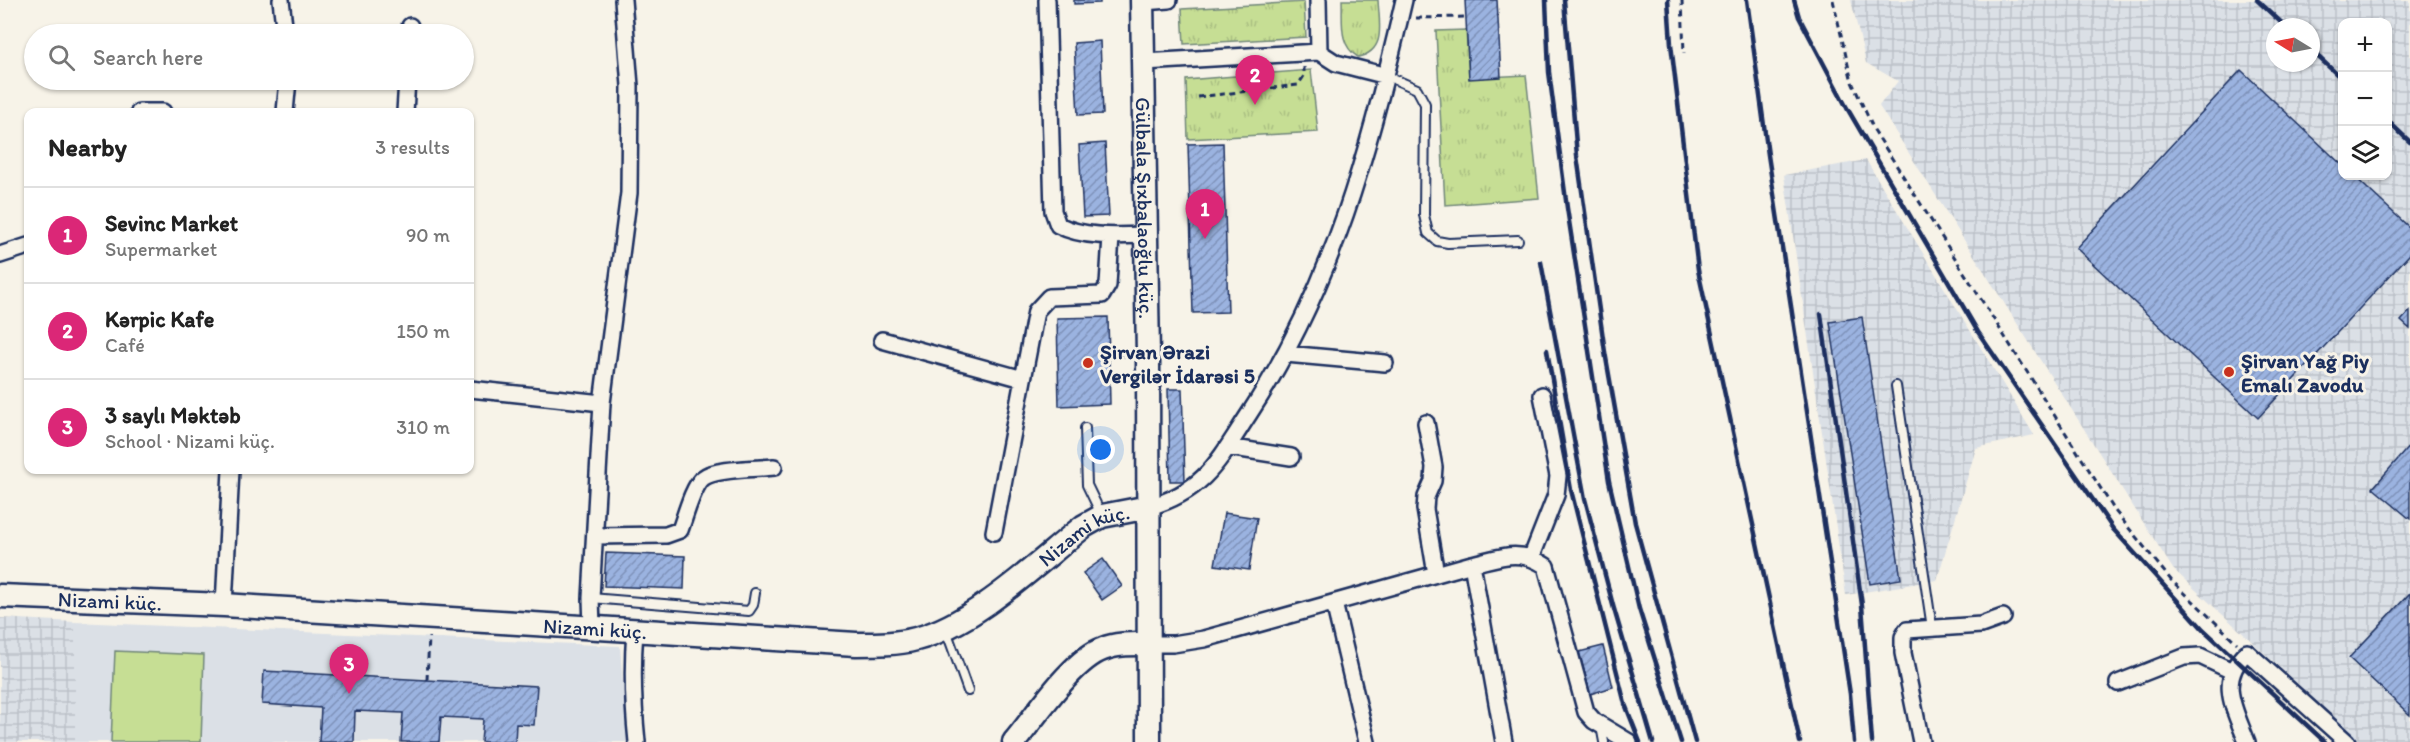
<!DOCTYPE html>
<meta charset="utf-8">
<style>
:root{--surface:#fff;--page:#f6f6f6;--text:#222;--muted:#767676;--line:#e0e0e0;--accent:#db2777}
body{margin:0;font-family:Itim,sans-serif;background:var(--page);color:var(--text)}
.controls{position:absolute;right:18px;top:18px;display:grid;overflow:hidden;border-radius:12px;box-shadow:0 2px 4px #0004}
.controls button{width:54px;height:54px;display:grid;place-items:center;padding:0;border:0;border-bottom:2px solid var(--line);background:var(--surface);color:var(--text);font:30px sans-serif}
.compass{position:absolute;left:2266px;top:18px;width:54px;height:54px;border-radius:50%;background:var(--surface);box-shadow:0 2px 4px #0004;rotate:280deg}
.you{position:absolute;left:1101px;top:450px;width:21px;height:21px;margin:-15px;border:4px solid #fff;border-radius:50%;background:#1a73e8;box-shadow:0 0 0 9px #1a73e833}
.badge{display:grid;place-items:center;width:39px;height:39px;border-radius:50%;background:var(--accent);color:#fff;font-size:20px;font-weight:700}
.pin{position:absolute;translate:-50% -50px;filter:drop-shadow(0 2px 3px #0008)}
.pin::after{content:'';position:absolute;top:32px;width:21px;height:18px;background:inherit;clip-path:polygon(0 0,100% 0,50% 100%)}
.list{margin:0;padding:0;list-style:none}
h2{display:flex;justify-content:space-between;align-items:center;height:78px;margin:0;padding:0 24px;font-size:26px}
h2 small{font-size:20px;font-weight:400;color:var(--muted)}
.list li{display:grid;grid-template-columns:39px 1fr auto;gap:18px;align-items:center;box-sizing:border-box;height:96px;padding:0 24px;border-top:2px solid var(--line)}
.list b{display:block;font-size:22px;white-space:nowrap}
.list p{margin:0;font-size:20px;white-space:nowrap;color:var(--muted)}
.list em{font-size:20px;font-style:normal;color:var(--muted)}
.icon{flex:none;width:33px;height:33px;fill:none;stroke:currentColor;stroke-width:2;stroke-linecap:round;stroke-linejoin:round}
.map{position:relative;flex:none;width:2410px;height:742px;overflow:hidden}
.search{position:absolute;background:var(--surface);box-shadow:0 2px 4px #0004;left:24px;top:24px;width:450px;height:66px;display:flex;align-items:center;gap:15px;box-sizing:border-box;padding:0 21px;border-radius:33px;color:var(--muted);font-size:22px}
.panel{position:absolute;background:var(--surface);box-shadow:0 2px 4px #0004;left:24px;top:108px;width:450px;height:366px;border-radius:12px}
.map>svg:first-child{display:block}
.built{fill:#dbe0e6}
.industrial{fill:url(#industrial-grid);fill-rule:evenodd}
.grass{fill:url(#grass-tufts);stroke:#708679;stroke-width:1.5}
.pitch{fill:#c6de94;stroke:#708679;stroke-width:1.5}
.building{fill:url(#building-hatch);stroke:#1b2f5e;stroke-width:1.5}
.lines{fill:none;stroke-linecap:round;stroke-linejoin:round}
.lane-casing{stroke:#1b2f5e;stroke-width:12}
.street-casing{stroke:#1b2f5e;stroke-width:20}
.secondary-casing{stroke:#1b2f5e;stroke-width:27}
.path{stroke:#1b2f5e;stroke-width:3;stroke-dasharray:6 4.5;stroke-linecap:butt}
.lane{stroke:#f7f3e8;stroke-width:8}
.street{stroke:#f7f3e8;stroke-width:15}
.secondary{stroke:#f7f3e8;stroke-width:22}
.rail{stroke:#1b2f5e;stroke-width:4.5}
.poi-dot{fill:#c8321e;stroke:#f7f3e8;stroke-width:2}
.labels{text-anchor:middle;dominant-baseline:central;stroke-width:6;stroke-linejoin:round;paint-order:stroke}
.street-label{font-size:21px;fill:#1b2f5e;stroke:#f7f3e8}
.poi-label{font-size:21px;font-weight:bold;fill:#1b2f5e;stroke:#f7f3e8;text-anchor:start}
</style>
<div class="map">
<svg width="2410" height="742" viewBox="0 0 2410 742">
<defs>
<pattern id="industrial-grid" width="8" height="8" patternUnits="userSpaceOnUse" patternTransform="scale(1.5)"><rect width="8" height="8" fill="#dbe0e6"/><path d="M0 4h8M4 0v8" fill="none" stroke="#bbc0c8"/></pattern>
<pattern id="grass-tufts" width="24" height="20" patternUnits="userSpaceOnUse" patternTransform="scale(1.5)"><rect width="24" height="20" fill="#c6de94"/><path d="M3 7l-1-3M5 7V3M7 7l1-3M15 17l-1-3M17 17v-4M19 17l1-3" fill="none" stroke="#aabf82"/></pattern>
<pattern id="building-hatch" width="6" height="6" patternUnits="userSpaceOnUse" patternTransform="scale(1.5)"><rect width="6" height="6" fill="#9bb3e0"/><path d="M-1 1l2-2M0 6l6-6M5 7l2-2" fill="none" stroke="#7e92b9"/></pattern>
</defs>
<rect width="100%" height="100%" fill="#f7f3e8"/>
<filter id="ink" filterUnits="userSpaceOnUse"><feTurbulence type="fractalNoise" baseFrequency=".0167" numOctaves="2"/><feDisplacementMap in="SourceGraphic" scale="12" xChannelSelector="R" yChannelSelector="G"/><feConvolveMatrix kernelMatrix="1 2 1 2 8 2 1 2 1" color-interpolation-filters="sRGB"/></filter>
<g filter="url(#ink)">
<path class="built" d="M75 622 620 646 627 742H75Z"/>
<path class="industrial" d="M1851 0H2410V742H2361L2173 569 1879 106 1898 81 1866 63ZM2342 22H2388V176H2342ZM2275 27H2311V63H2275Z
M1866 160 2034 435 1976 448 1937 580 1846 595 1784 175Z
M0 618 75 622V742H0Z"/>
<path class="grass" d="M1342 0H1378C1379 23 1387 51 1358 57 1338 45 1343 21 1342 0Z
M1304 2 1306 37 1184 44 1182 9Z
M1466 30 1469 78 1526 75 1539 198 1445 205 1436 31Z
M1311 70 1318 132 1188 139 1186 80Z"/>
<path class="pitch" d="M115 651 204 655 201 742H111Z"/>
<path class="building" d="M1074 0H1100V3L1074 4Z
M1497 0 1501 77 1469 79 1465 0Z
M1100 41 1103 114 1078 115 1074 43Z
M2241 70 2342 165V176H2354L2410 228V254L2258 418 2076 248Z
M1105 143 1109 216 1083 217 1079 145Z
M1223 143 1228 312 1193 313 1188 144Z
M2410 311V329L2401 321Z
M1108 317 1110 404 1059 406 1057 318Z
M1862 317 1901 579 1870 584 1830 322Z
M1168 389H1182L1185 481H1170Z
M2410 445V519L2373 488Z
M1224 513 1257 518 1249 570 1215 565Z
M606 553 685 556 684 589 604 586Z
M1103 559 1122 586 1102 600 1083 573Z
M2410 593V715L2349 658Z
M1603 646 1613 687 1590 694 1579 652Z
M264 671 537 686 534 725 516 724 515 742H481L483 719 441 717 439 742H401L403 713 355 711 354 742H319L321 708 262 704Z"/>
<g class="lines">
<defs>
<path id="lane" d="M1387 76 1417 89 1425 104 1424 215 1428 233 1437 241 1448 243 1518 240
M1896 386 1932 628
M1085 428 1087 485 1101 514
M591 598 749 611 753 605 755 593
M946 630 968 691
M1601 726 1604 742"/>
<path id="street" d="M281 0 285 34
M1047 0 1053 211 1058 225C1084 238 1116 236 1145 235
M1318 0 1319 52
M1143 2 1169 0
M410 34V26
M1144 62 1319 52 1336 63 1387 76
M139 112H163
M285 112 288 80
M405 112 407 80
M0 255 28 246
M882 340 1023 379
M1286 354 1385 363
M470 389 602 403
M1426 423 1434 467 1433 481 1426 497 1425 509 1436 574
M1228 447 1291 457
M1149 507C1205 491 1219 460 1249 414 1333 286 1370 148 1404 0
M994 532 1036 311 1049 297 1102 295 1108 285 1111 236
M596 536 666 535 680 530C685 517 693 486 703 478 715 468 757 469 774 467
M1532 556 1556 495 1558 476 1542 395
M1472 564 1504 742
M1334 603 1367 742
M224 605 231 470
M592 627 591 598 602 403 629 193 630 86 623 0
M635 630C632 668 633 704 637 742
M1149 644H1173L1204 639 1472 564C1501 557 1519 548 1546 566L1586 712 1594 721 1629 742
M2118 683 2184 657 2200 656 2232 671
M1921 742 1903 653V637L1907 630 1981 625 2003 617
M2247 742C2235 710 2216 680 2247 652L2347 742"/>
<g id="secondary">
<path id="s1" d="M1142 0 1148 355 1149 742"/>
<path id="s2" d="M0 596 224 605 856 644C877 644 897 644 916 639 975 624 1037 563 1084 526L1102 516 1149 507"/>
<path d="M1014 742C1036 716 1072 660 1103 649 1117 643 1134 644 1149 644"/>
</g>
</defs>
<use href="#lane" class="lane-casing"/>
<use href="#street" class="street-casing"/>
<use href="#secondary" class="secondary-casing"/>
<path class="path" d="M1682 0 1684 53
M1833 0 1852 82 1874 130 2115 511 2171 580 2237 643
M1416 18 1465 17
M1198 97 1298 85 1304 76V67
M1109 356H1128
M427 680 429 637"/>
<use href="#lane" class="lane"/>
<use href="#street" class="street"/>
<use href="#secondary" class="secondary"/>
<path class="rail" d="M1546 0 1549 72 1567 208 1609 481 1639 609 1681 742
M1564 0 1577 156 1605 352 1635 523 1695 742
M1668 0 1671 44 1698 270 1800 742
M1747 0 1768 155 1850 694 1854 742
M1794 0 1799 17 1847 108 1978 332 2113 529 2203 629 2325 742
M2257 0 2286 27
M2311 50 2342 79
M2388 121 2410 142
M1541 262 1585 499 1614 609 1653 742
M1821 314 1862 605 1872 742
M1547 350 1571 490 1625 704 1640 742"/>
</g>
</g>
<g class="poi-dot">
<circle cx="1088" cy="363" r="6"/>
<circle cx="2229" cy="372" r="6"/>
</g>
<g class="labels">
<g class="street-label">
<text stroke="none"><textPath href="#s1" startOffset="208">Gülbala Şıxbalaoğlu küç.</textPath></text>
<text stroke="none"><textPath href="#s2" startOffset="1118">Nizami küç.</textPath></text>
<text stroke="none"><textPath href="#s2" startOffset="110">Nizami küç.</textPath></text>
<text stroke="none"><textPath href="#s2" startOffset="596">Nizami küç.</textPath></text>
</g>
<g class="poi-label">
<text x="1100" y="351">Şirvan Ərazi<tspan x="1100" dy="24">Vergilər İdarəsi 5</tspan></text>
<text x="2241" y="360">Şirvan Yağ Piy<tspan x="2241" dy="24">Emalı Zavodu</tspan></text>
</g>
</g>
</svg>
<div class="controls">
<button>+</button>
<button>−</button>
<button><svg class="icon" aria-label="layers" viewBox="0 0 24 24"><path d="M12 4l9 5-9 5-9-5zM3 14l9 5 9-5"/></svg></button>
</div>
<svg class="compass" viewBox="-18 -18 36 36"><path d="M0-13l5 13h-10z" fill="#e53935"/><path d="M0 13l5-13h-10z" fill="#767676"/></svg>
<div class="you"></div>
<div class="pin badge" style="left:1205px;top:239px">1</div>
<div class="pin badge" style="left:1255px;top:105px">2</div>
<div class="pin badge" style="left:349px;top:694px">3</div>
<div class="search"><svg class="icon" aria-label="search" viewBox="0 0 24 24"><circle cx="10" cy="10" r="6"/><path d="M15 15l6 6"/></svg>Search here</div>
<section class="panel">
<h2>Nearby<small>3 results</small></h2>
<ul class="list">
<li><span class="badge">1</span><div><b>Sevinc Market</b><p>Supermarket</p></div><em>90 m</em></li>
<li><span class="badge">2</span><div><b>Kərpic Kafe</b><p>Café</p></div><em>150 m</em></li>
<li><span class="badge">3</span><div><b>3 saylı Məktəb</b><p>School · Nizami küç.</p></div><em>310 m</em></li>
</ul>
</section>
</div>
